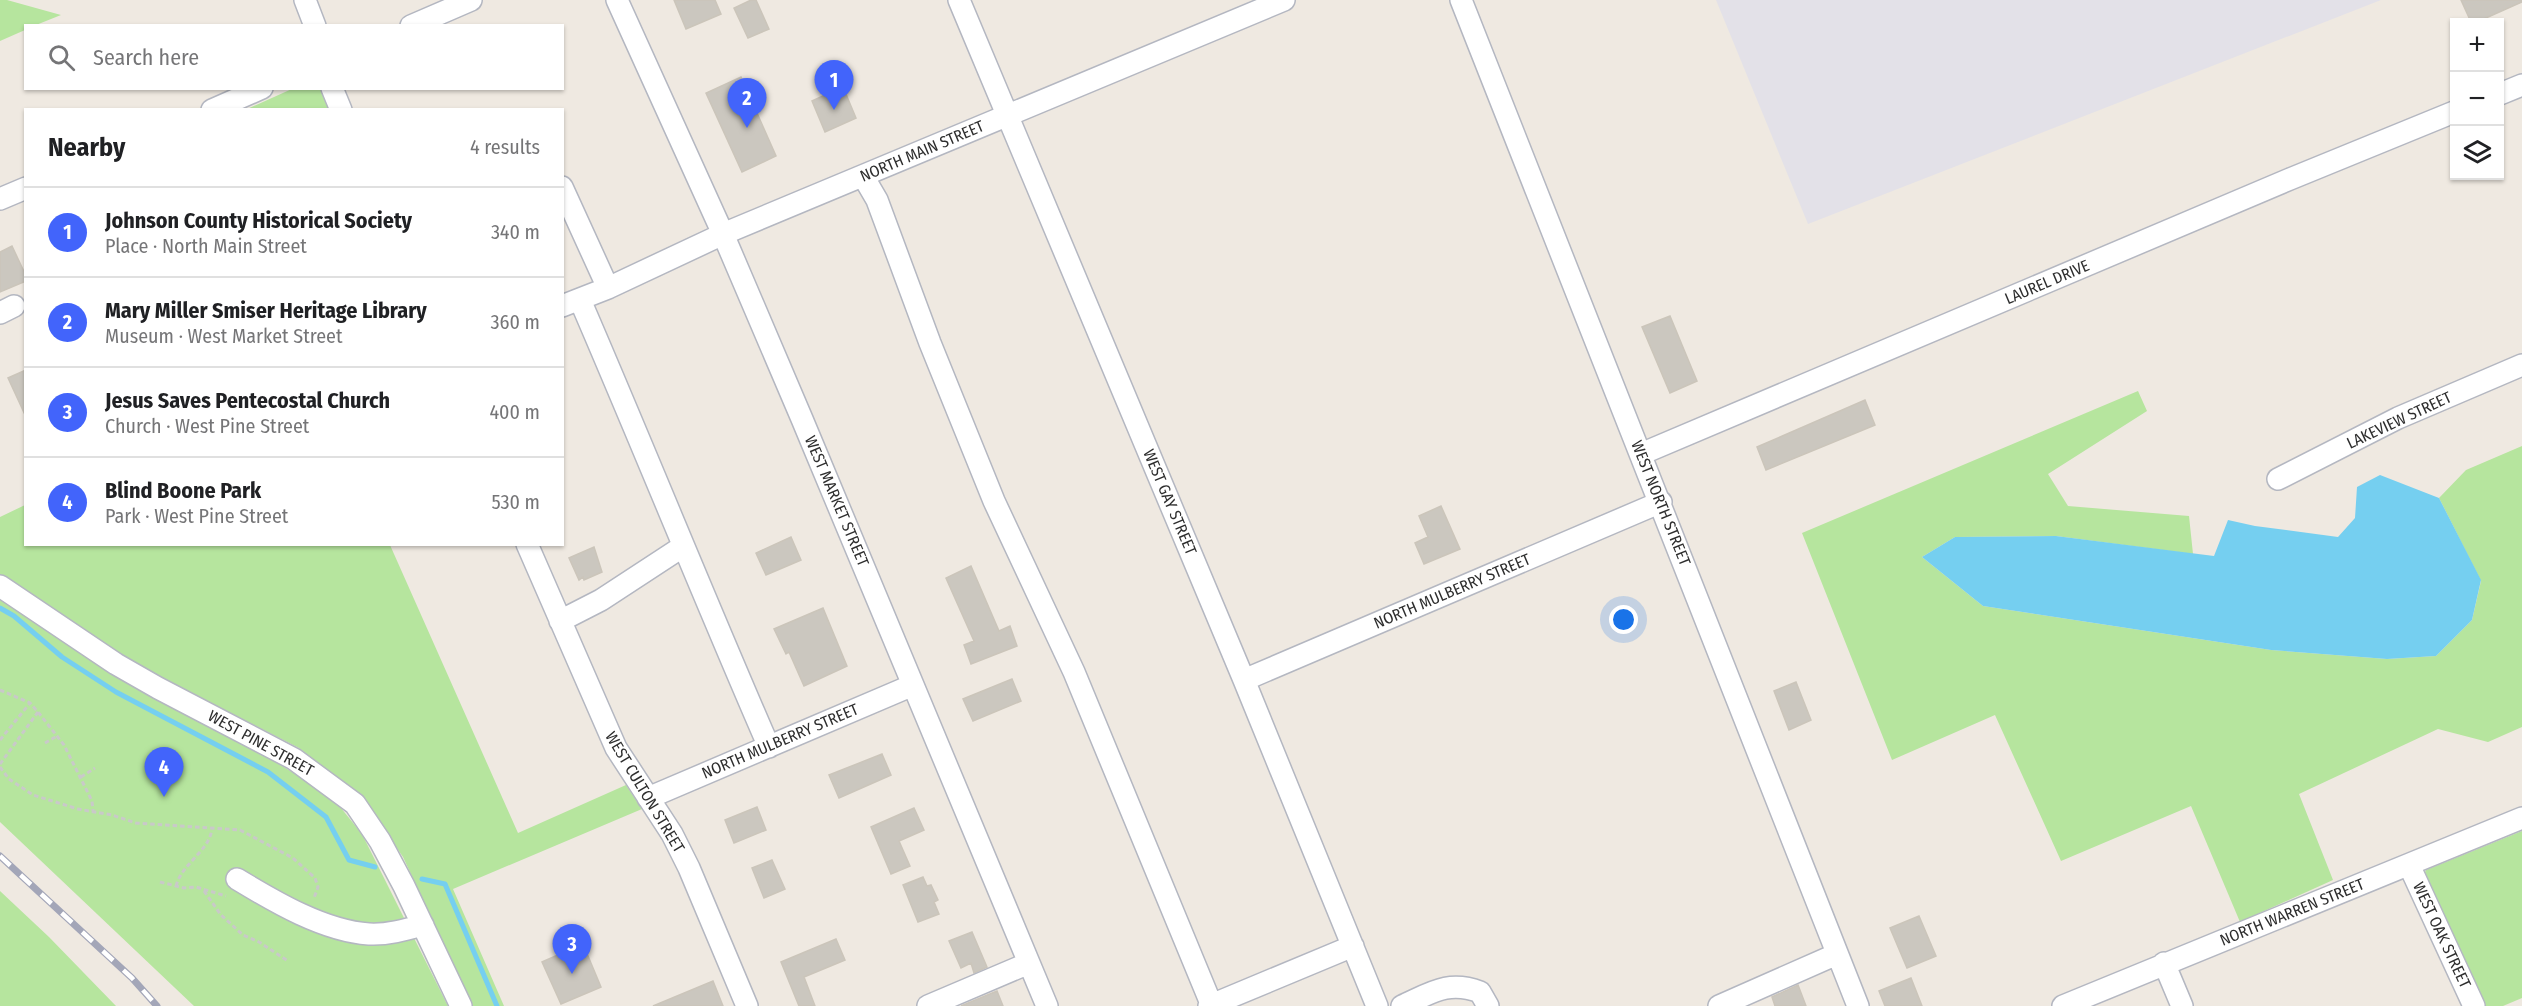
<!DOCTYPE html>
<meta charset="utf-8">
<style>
:root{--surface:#fff;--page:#f2f2f2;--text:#202124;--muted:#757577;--line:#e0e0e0;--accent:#4264fb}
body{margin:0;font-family:"Fira Sans Condensed",sans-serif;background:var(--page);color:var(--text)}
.controls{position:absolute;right:18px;top:18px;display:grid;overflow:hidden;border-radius:0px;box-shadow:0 2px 4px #0004}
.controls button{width:54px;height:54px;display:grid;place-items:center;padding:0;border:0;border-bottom:2px solid var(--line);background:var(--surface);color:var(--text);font:30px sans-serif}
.you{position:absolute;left:1624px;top:620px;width:21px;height:21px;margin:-15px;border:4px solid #fff;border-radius:50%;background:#1a73e8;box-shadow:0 0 0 9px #1a73e833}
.badge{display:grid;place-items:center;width:39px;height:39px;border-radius:50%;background:var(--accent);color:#fff;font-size:20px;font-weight:700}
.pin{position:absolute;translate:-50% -50px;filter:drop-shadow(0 2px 3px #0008)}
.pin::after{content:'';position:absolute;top:32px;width:21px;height:18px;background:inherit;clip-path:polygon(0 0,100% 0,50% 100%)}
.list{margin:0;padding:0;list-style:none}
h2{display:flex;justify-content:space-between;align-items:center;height:78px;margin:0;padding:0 24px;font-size:26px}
h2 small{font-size:20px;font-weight:400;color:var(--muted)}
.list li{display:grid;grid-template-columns:39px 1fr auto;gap:18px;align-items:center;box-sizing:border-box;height:90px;padding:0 24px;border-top:2px solid var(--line)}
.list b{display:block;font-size:22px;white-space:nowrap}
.list p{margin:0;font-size:20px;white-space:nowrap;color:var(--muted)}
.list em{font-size:20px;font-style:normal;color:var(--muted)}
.icon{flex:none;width:33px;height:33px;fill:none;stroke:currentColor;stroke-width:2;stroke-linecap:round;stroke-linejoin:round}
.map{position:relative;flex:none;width:2522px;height:1006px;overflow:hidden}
.search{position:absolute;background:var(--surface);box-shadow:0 2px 4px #0004;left:24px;top:24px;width:540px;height:66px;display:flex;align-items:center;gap:15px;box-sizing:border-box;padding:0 21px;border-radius:0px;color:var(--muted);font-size:22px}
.panel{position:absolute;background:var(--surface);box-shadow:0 2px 4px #0004;left:24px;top:108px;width:540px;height:438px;border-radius:0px}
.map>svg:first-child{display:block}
.industrial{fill:#e3e1e8}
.green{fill:#b6e59e}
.water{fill:#75cff0}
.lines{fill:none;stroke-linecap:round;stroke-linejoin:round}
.stream{stroke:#75cff0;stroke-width:5}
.building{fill:#cbc7bf;stroke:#cbc5ba;stroke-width:1.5}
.minor-casing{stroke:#b4b7c1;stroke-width:24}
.path{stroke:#c9c9c9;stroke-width:3;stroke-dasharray:4.5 3;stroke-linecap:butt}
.minor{stroke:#fff;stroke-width:21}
.rail-casing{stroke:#a3a6b8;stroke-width:7}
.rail{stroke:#fff;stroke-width:4.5;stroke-dasharray:14;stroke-linecap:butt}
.labels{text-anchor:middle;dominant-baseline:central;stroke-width:4.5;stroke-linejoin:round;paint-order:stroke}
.street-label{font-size:16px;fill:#2e2e2e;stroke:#fff}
</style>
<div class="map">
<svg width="2522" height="1006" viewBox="0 0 2522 1006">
<rect width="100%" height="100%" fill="#efe9e1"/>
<path class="industrial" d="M1716 0H2381L1808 224Z"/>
<path class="green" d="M0 0H7L61 15 36 25 26 26 25 30 0 41Z
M294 88 320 89 332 110H245Z
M2138 391 2147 411 2048 474 2068 506 2189 516 2193 554 2056 536 1955 537 1922 557 1983 606 2271 650 2387 659 2436 656 2472 620 2481 581 2439 498 2466 470 2522 446V727L2488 742 2438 729 2299 794 2333 880 2240 922 2191 806 2061 861 1995 715 1892 760 1802 533Z
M25 505 26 544 390 545 518 833 626 785 642 809 453 889 504 1006H472L403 857 363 799 299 748 144 669 0 576V517Z
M0 594 315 786 341 808 362 834 448 1006H194L0 822Z
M2522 831V998L2503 1006H2480L2422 878 2426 870Z
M0 891 49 937 116 1006H0Z"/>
<path class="water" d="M2380 475 2439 498 2481 580 2472 620 2436 656 2387 659 2271 650 1983 606 1922 557 1955 537 2056 536 2214 556 2228 520 2255 526 2338 537 2355 518 2357 487Z"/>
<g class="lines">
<path class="stream" d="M0 608 14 616 62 657 116 692 268 772 326 817 349 860 375 867
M422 879 445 884 497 1006"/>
</g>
<path class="building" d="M674 0H715L721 14 686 29Z
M751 0H756L769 29 748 38 734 8Z
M2461 0H2522V2L2477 22H2471Z
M741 77 776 156 742 172 706 93Z
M843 87 856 118 825 132 812 101Z
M12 246 26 276V281L0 292V252Z
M1670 316 1697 381 1670 393 1642 327Z
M26 370V417L8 378Z
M1865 400 1875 425 1766 470 1757 447Z
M1441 506 1460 549 1424 564 1415 543 1428 537 1419 516Z
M791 537 801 560 766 575 756 553Z
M594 547 602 572 584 580 583 577 579 580 569 558Z
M971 566 999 631 1010 626 1017 646 971 664 964 645 974 641 946 578Z
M823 608 847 666 804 686 789 652 786 654 774 629Z
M1012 679 1021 701 973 721 963 699Z
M1796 682 1811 720 1789 730 1774 691Z
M882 754 891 775 839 798 829 775Z
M757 807 766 830 734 843 725 820Z
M914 808 924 830 899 841 910 866 891 874 871 827Z
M772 860 785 889 764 898 752 868Z
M923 877 927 886 931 885 938 900 934 902 939 914 918 922 903 885Z
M1919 916 1936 956 1907 968 1890 928Z
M972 932 987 967 974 973 971 963 961 968 949 941Z
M836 939 845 960 804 977 815 1006H799L781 962Z
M583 944 601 987 561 1004 542 962Z
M1911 978 1922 1006H1885L1879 991Z
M713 981 723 1006H653Z
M1798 985 1806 1006H1775L1772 997Z
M997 991 1003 1006H961Z"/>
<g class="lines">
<defs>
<path id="minor" d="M305 0 315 26
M617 0 723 234 802 419 1047 1006
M959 0 1244 680 1377 1006
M1461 0 1858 1006
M411 26 471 0
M332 88 341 110
M2500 94 2522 85
M212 110 262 88
M863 176 877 200 930 343 994 501 1074 672 1212 1006
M562 187 608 288
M0 199 26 188
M580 300C644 448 704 598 769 747
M562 306 608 288 723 234 1284 0
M0 313 14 306
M1641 454 2290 179 2454 112
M2278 479 2398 418 2522 365
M527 544 616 748 672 834 689 868 747 1006
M0 586 116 664 158 688 294 759 355 804 380 841 404 886 461 1006
M560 621 601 600 682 547
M1244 680 1661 502
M648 798 913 685
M2409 865 2474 1006
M237 879C275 902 324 931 369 934 387 935 405 930 423 925
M2164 963 2182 1006
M928 1006 1029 963
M1209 1006 1353 946
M1402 1006C1431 993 1448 980 1480 992L1488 1006
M1719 1006 1837 954
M2063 1006 2522 818"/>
</defs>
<use href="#minor" class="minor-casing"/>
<path class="path" d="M0 690 30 703 38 712 64 745 92 801 93 811
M0 740 30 703
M45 743 57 736
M0 764 38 712
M0 767 9 779 33 795 78 809 112 815 136 823 240 830 293 858 315 878 318 887 314 898
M81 777 95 768
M160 882 184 888 196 887 226 896
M176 886C182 863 210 851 212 828
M204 891 221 915 243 935 259 942 288 961"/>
<use href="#minor" class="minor"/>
<defs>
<path id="rail" d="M0 856 132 978 157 1006"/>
</defs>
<use href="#rail" class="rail-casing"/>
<use href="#rail" class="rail"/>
</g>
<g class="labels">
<g class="street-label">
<text transform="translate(922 151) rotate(-23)">NORTH MAIN STREET</text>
<text transform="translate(2047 282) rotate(-23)">LAUREL DRIVE</text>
<text transform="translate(2399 420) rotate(-25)">LAKEVIEW STREET</text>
<text transform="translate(837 501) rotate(67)">WEST MARKET STREET</text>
<text transform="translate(1170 502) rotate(67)">WEST GAY STREET</text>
<text transform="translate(1661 503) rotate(68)">WEST NORTH STREET</text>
<text transform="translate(1452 591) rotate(-23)">NORTH MULBERRY STREET</text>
<text transform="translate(780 741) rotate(-23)">NORTH MULBERRY STREET</text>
<text transform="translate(261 743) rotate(29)">WEST PINE STREET</text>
<text transform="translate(645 792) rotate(59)">WEST CULTON STREET</text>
<text transform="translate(2292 912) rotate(-22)">NORTH WARREN STREET</text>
<text transform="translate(2442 935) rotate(65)">WEST OAK STREET</text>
</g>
</g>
</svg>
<div class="controls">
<button>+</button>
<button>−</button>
<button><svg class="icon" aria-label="layers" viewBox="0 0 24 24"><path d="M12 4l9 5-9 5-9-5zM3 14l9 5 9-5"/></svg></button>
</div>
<div class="you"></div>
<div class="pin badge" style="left:834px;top:110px">1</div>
<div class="pin badge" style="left:747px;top:128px">2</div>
<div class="pin badge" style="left:572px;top:974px">3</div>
<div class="pin badge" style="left:164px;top:797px">4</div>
<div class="search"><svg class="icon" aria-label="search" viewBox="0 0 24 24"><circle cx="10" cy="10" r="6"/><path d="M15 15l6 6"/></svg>Search here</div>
<section class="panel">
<h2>Nearby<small>4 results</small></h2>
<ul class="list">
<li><span class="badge">1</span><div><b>Johnson County Historical Society</b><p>Place · North Main Street</p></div><em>340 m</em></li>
<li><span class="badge">2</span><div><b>Mary Miller Smiser Heritage Library</b><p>Museum · West Market Street</p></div><em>360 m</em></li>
<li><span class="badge">3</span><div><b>Jesus Saves Pentecostal Church</b><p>Church · West Pine Street</p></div><em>400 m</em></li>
<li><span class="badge">4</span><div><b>Blind Boone Park</b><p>Park · West Pine Street</p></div><em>530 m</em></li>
</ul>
</section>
</div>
